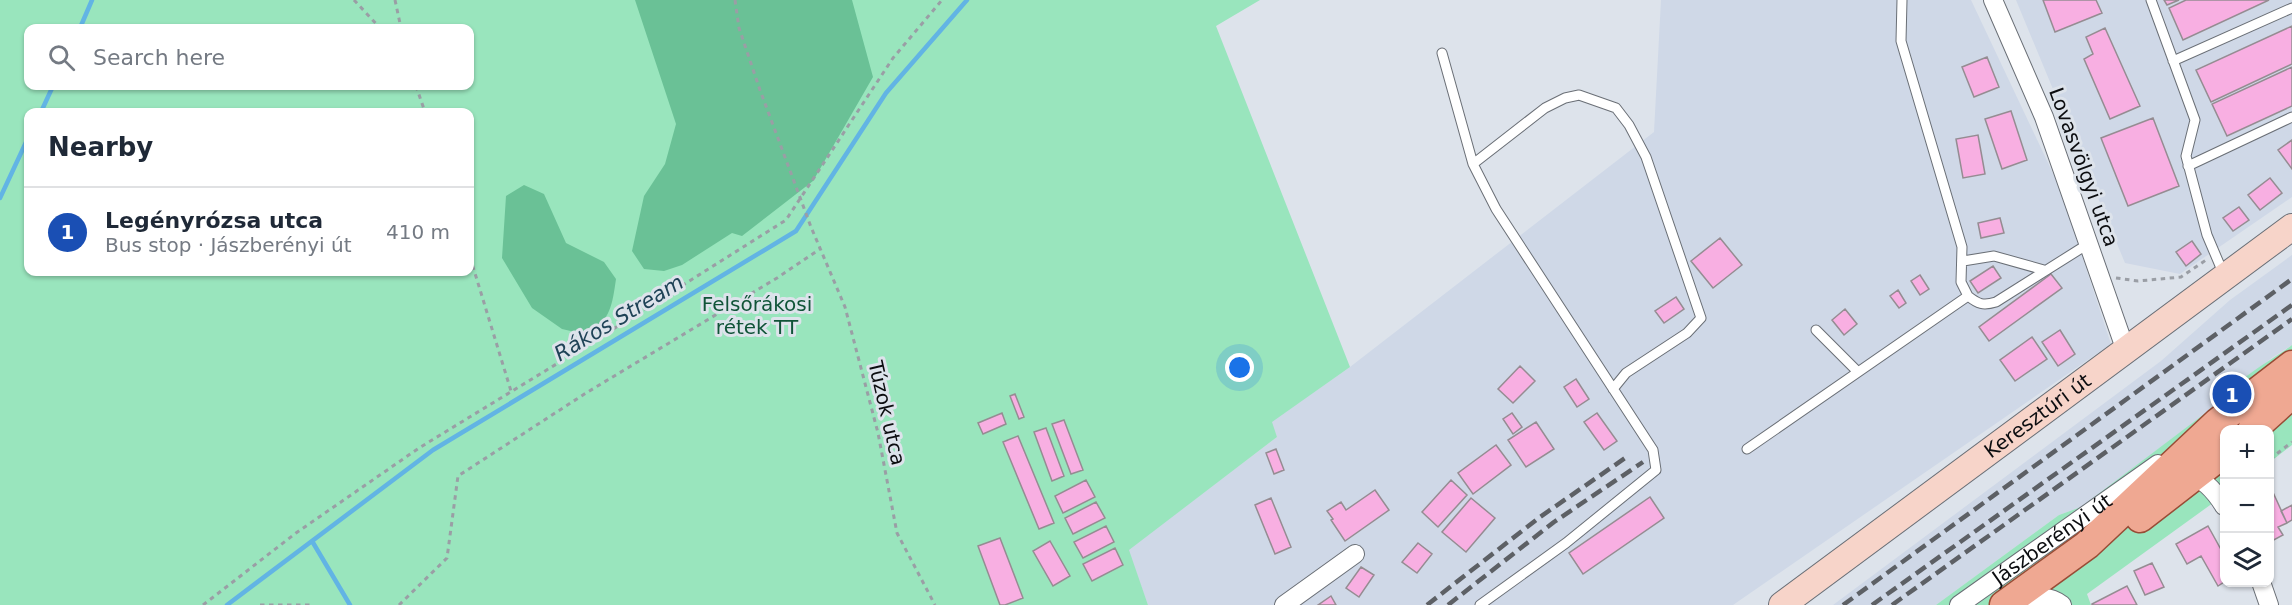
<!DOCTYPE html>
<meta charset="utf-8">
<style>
:root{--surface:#fff;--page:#f2f2f3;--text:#1f2937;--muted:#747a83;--line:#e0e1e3;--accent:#287fcd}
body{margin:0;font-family:"DejaVu Sans",sans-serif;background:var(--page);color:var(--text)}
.controls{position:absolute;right:18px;bottom:18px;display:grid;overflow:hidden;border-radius:12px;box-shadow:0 2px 4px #0004}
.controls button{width:54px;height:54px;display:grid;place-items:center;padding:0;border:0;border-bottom:2px solid var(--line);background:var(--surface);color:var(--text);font:30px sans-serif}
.you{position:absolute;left:1240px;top:368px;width:21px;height:21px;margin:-15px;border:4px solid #fff;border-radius:50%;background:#1a73e8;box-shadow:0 0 0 9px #1a73e833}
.badge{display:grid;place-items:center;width:39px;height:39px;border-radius:50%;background:var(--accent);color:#fff;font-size:20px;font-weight:700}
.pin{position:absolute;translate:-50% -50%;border:3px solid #fff;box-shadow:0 2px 6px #0006}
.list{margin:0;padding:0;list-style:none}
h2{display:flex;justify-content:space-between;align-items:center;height:78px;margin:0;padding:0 24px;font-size:26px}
h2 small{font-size:20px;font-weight:400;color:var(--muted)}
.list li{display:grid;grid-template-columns:39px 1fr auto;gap:18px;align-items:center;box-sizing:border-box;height:90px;padding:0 24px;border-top:2px solid var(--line)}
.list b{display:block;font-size:22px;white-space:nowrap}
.list p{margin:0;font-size:20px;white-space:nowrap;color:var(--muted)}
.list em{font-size:20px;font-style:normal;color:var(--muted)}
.icon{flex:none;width:33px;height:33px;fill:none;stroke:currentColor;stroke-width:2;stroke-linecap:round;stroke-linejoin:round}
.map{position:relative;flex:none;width:2292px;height:605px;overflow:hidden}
.search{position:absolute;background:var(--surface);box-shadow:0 2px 4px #0004;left:24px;top:24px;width:450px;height:66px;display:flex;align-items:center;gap:15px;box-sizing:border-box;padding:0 21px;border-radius:12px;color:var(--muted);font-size:22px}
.panel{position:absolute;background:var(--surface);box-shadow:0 2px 4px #0004;left:24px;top:108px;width:450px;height:168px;border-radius:12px}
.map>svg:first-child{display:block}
.built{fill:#cfd8e7}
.green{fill:#99e5bd;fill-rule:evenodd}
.forest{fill:#6ac196}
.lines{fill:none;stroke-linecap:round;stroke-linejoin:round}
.stream{stroke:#62b4e4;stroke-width:4.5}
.building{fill:#f8afe2;stroke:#958c92;stroke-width:1.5}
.service-casing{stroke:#6a6f76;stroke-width:11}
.minor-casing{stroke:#6a6f76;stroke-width:20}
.secondary-casing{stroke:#6a6f76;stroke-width:28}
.primary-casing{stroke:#984c36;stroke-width:31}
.path{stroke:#9a9ea5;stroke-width:3;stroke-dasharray:4.5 4.5;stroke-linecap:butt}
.service{stroke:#fff;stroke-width:9}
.minor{stroke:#fff;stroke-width:18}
.secondary{stroke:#f7d4c9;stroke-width:26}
.primary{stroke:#efa892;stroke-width:28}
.rail{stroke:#5d6065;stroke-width:4.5;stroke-dasharray:12 6;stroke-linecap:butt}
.labels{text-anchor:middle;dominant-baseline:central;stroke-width:6;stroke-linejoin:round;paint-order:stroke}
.street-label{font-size:20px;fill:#0c0d10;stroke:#dde3eb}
.park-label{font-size:20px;fill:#105438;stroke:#dde3eb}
.water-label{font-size:21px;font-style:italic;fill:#1f4357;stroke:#dde3eb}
</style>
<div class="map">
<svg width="2292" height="605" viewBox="0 0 2292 605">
<rect width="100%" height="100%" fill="#dde3eb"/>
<path class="built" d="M1661 0H1971L2059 186 2111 344 1733 605H1148L1128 550 1277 437 1271 422 1350 367 1654 132Z
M2016 0H2292V197L2180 274 2125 263Z
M2292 255V345L2273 357 2232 389 2225 399 2081 507 2059 515 1936 605H1833L2161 361 2230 300Z"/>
<path class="green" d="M0 0H1260L1216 26 1350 367 1272 422 1277 437 1129 550 1148 605H0ZM28 28H470V86H28ZM28 112H470V272H28Z
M2292 345V445L2270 462V430H2224V495L2087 594 2091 605H1936L2059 515 2081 507 2224 399C2241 375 2269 362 2292 345Z"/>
<path class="forest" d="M635 0H852L873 77 813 181 742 236 732 233 682 265 664 271 644 269 632 251 644 196 665 164 676 124Z
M524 185 544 194 566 243 604 262 616 279C612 306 611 318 588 335L562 329 532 308 502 258 506 196Z"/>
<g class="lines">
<path class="stream" d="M80 28 92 0
M41 112 53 86
M0 198 28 138
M312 541 350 605
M227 605 433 450 796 231 886 93 967 0"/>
</g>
<path class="building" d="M2043 0H2096L2102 13 2055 32Z
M2164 0H2179L2167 5Z
M2186 0H2269L2183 40 2169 8Z
M2292 26V64L2211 102 2196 70Z
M2105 28 2140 106 2110 119 2084 59 2093 54 2086 37Z
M1987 57 1999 87 1974 97 1962 67Z
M2292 67V106L2227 136 2212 104Z
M2011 111 2027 160 2002 169 1985 119Z
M2153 118 2179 186 2128 206 2101 138Z
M1978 135 1985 174 1963 178 1956 139Z
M2292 140V169L2278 150Z
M2270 178 2282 193 2260 210 2248 195Z
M2239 207 2249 220 2233 231 2223 218Z
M2000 218 2004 233 1981 238 1978 223Z
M1720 238 1742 265 1713 288 1691 261Z
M2192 241 2201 254 2186 266 2176 252Z
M1993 266 2001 278 1978 293 1970 281Z
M2051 274 2062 288 1989 341 1979 327Z
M1920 275 1929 289 1920 295 1911 281Z
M1898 290 1906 303 1899 308 1890 296Z
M1676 297 1684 309 1664 323 1655 311Z
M1845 309 1857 324 1844 335 1832 320Z
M2060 330 2075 354 2058 366 2042 342Z
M2032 337 2047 359 2015 381 2000 360Z
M1520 366 1535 381 1513 403 1498 389Z
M1576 379 1589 399 1577 407 1564 387Z
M1015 394 1024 417 1019 419 1010 396Z
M1002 413 1006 424 983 434 978 423Z
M1512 413 1522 427 1513 434 1503 419Z
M1597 413 1617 441 1604 450 1584 422Z
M1064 420 1083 470 1071 474 1052 424Z
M1536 422 1554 449 1526 467 1508 440Z
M1046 428 1064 476 1052 481 1034 432Z
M1018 436 1054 523 1039 529 1003 442Z
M1496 445 1511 465 1473 494 1458 473Z
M1276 449 1284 470 1274 474 1266 453Z
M1086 480 1095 497 1063 513 1055 496Z
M1451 480 1467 495 1438 527 1422 512Z
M2271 488 2287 523 2278 527 2283 535 2270 542Z
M1375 490 1389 510 1345 541 1331 520 1333 519 1327 511 1341 502 1346 510Z
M1650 497 1664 518 1583 574 1569 553Z
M1271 498 1291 547 1275 554 1255 505Z
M1471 498 1495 518 1466 552 1442 532Z
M1096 502 1105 518 1073 534 1065 518Z
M2292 505V520L2287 523 2281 511Z
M1106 526 1114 542 1083 558 1074 542Z
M2208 526 2224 555V582L2218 586 2201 556 2187 564 2176 544Z
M1000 538 1023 598 1005 605H1000L978 546Z
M1050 541 1070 576 1053 586 1033 551Z
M1418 543 1432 554 1417 573 1402 562Z
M1115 548 1123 565 1092 581 1083 564Z
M2152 563 2164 587 2145 595 2134 571Z
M1361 567 1374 575 1359 597 1346 588Z
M2127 586 2137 605H2092V604Z
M1331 596 1336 605H1318Z"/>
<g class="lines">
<defs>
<path id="service" d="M1902 0 1901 41 1962 247 1961 282 1968 296
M2151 0 2195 120 2186 156 2207 235 2224 275
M1442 53 1473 164 1496 209 1653 450 1656 470 1566 543 1480 605
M2173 61 2292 8
M1473 164 1545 108 1565 98 1579 95 1616 108 1629 125 1646 157 1701 318 1687 333 1626 373 1613 389
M2188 166 2292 117
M1963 261 1994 256 2044 270
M1816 330 1858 372
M1747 449 1968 296C1978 304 1983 306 1996 302L2088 244"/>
<g id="minor">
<path d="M1993 0 2044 117 2126 351"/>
<path d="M2186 473C2203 478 2215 491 2224 506"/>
<path d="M2261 582 2269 605"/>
<path d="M1284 605 1355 554"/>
<path id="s1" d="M1959 605 2158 464"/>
<path d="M2025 605C2038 596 2049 595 2062 605"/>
</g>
<g id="secondary">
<path id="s2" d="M1782 605 2292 227"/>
</g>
<path id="primary" d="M2252 430 2292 394
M2140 518 2224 453
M2004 605 2087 545 2218 422 2292 365"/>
</defs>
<use href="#service" class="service-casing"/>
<use href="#minor" class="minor-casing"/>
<use href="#secondary" class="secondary-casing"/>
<use href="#primary" class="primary-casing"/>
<path class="path" d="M354 0 380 28
M395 0 401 28
M735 0 739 28 760 90 811 227 845 307 878 433 897 533 935 605
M416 86 425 112
M470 257 511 391
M2116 278 2138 281 2181 277 2206 260
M2270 459 2292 442
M203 605 296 533 419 448 599 338 786 220 893 58 942 0
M260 605H310
M399 605 447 558 458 476 586 393 777 278 820 249"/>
<use href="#service" class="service"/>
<use href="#minor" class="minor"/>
<use href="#secondary" class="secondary"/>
<use href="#primary" class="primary"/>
<path class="rail" d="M1427 605 1540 517 1628 456
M1448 605 1554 522 1643 462
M1843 605 2292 279
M1872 605 2292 305
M1892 605 2292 319"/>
</g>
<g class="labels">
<g class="street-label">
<text transform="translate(2084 167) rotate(70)">Lovasvölgyi utca</text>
<text transform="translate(887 413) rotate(77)">Túzok utca</text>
<text stroke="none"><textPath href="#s2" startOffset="318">Keresztúri út</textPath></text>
<text stroke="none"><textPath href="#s1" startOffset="114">Jászberényi út</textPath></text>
</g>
<g class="park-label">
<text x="757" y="304">Felsőrákosi<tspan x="757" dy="23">rétek TT</tspan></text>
</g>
<g class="water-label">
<text transform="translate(619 318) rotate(-31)">Rákos Stream</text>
</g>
</g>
</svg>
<div class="controls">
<button>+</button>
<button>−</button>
<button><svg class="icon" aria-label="layers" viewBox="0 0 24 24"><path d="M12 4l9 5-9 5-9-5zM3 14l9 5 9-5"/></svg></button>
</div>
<div class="you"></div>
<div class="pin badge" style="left:2232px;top:394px;background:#1a4fb4">1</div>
<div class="search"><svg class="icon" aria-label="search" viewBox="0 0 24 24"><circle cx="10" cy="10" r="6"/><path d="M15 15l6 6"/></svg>Search here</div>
<section class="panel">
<h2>Nearby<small></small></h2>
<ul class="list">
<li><span class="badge" style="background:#1a4fb4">1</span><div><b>Legényrózsa utca</b><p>Bus stop · Jászberényi út</p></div><em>410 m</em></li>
</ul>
</section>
</div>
